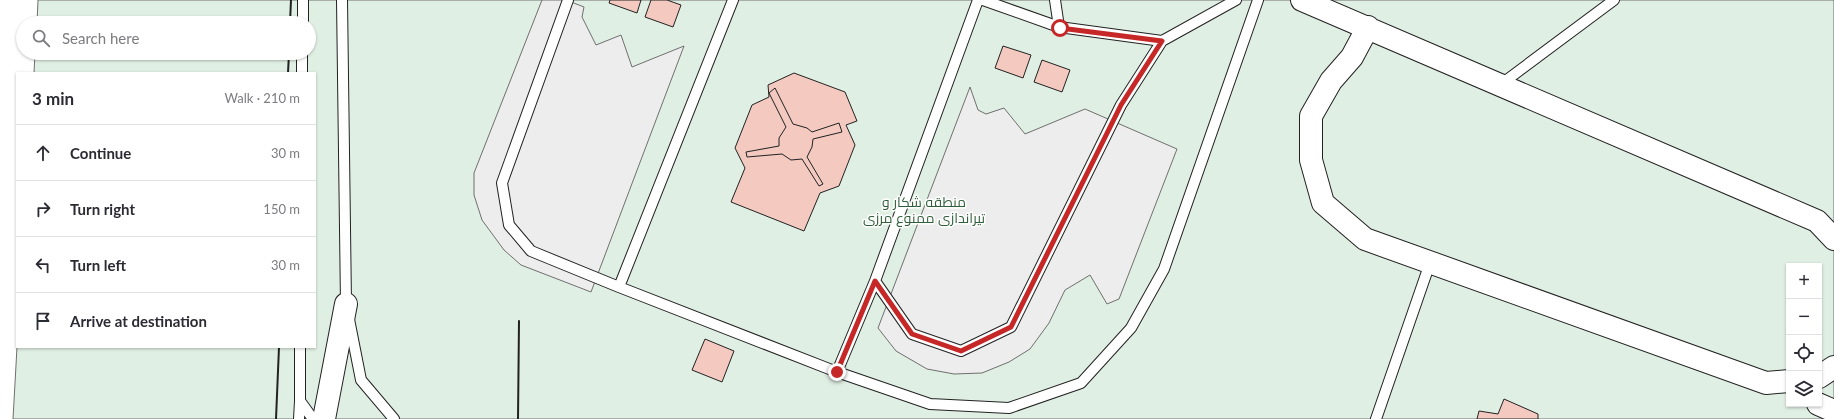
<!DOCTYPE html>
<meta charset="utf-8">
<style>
:root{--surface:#fff;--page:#f7f7f7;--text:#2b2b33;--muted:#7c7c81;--line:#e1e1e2}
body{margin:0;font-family:Lato,Cairo,sans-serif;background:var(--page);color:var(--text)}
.controls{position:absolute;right:12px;bottom:12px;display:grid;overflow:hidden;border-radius:0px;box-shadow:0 1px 3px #0004}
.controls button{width:36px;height:36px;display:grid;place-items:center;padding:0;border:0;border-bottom:1px solid var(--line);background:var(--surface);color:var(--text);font:20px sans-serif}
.stop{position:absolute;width:12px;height:12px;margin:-9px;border:3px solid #c62828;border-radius:50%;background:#fff}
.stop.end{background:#c62828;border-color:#fff;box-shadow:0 1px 4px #0008}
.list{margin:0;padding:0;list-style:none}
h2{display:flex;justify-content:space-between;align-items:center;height:52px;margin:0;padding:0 16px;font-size:17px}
h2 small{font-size:13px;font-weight:400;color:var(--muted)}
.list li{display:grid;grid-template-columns:26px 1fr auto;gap:12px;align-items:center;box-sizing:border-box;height:56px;padding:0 16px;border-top:1px solid var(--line)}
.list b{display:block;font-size:15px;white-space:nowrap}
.list em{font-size:13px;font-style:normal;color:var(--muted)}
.icon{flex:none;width:22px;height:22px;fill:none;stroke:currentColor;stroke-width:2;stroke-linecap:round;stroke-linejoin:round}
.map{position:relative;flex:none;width:1834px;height:419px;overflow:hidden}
.search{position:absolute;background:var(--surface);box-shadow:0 1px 3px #0004;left:16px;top:16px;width:300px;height:44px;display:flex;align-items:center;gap:10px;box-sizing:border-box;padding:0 14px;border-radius:22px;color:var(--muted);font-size:15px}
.panel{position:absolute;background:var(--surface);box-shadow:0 1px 3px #0004;left:16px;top:72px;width:300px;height:276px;border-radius:0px}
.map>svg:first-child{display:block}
.green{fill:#e0efe3;stroke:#6f6f6f;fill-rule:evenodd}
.parking{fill:#ededed;stroke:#6f6f6f}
.building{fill:#f3c9c0;stroke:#222}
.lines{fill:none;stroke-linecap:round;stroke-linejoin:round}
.lane-casing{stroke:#222;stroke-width:12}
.secondary-casing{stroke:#222;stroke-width:24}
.highway-casing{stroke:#222;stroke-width:24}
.lane{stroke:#fff;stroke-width:10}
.secondary{stroke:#fff;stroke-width:22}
.highway{stroke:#fff;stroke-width:22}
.wall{stroke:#222;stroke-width:2}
.route{stroke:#c62828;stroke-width:5}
.labels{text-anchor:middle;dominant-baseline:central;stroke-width:3;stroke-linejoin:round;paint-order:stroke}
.park-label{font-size:14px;fill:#2f5e38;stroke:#fff}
</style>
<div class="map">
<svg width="1834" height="419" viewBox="0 0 1834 419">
<rect width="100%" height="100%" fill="#fff"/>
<path class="green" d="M38 0H1834V419H13L17 347H315V73H34L35 53H309V23H37ZM1789 266H1819V404H1789Z"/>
<path class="parking" d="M542 0H566L584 7 582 17 596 45 621 35 632 67 684 46 591 292 521 265 504 250 482 220 474 195V173Z
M970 87 978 110 986 114 1004 108 1025 134 1085 109 1177 149 1119 299 1107 304 1090 275 1065 290 1049 323 1030 349 1009 362 982 373 954 374 927 369 896 351 878 328Z"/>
<path class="building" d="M610 0H641L637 13 609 3Z
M651 0H667L681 5 673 27 645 17Z
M1003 46 1031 55 1023 78 995 68Z
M1042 60 1070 70 1062 92 1034 82Z
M794 73 845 92 857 121 846 125 855 145 839 186 820 193 804 231 731 202 745 168 735 148 752 105 769 97 768 85Z
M775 88 793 124 807 128 812 132 839 123 842 132 813 139 812 147 807 157 823 184 819 186 802 159 791 160 782 154 747 157 746 152 779 146V138L786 127 769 93Z
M705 339 734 351 722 382 692 370Z
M1504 399 1538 414V419H1477L1479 411 1498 414Z"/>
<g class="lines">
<defs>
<path id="lane" d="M342 0 346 304 361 380 394 419
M568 0 502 183 509 225 531 251 619 287
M733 0 619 287 837 372 875 281
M978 0 875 281 912 334 961 351 1011 327 1121 105 1162 41 1236 0
M983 0 1059 27 1162 41
M1055 0 1059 27
M303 23V0
M302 73V53
M1500 85 1614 0
M300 347V401L313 419
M837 372 930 404 1009 408 1081 383 1131 328 1164 269 1258 0
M299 419 300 401
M1376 419 1430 263"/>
<path id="secondary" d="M324 419 346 304"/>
<path id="highway" d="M1302 0 1817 221 1834 239
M1368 27 1352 57 1331 81 1311 116V160L1323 203 1365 239 1766 383 1789 381
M1819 377 1834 367
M1818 404 1834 411"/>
</defs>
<use href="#lane" class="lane-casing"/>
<use href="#secondary" class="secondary-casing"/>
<use href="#highway" class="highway-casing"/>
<use href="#lane" class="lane"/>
<use href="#secondary" class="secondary"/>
<use href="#highway" class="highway"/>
<path class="wall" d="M290 23 291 0
M288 73 289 53
M276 419 279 347
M518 419 519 321"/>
</g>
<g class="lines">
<path class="route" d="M837 372 875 281 912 334 961 351 1011 327 1121 105 1162 41 1060 28"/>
</g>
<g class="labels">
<g class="park-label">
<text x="924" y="201">منطقه شکار و<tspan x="924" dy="16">تیراندازی ممنوع مرزی</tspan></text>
</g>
</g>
</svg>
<div class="controls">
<button>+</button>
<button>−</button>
<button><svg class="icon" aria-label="locate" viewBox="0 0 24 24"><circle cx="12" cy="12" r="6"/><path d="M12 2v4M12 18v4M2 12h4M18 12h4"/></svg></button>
<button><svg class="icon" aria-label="layers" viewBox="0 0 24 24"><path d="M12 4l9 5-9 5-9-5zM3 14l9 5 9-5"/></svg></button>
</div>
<div class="stop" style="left:1060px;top:28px"></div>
<div class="stop end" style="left:837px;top:372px"></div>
<div class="search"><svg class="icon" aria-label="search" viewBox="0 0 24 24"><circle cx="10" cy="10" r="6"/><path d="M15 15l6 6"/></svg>Search here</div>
<section class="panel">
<h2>3 min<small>Walk · 210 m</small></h2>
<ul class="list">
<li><svg class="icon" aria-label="ahead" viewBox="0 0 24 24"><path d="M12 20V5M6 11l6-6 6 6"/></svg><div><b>Continue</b></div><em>30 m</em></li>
<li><svg class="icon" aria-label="right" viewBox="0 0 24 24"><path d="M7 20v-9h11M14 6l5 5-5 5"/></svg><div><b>Turn right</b></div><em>150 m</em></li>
<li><svg class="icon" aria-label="left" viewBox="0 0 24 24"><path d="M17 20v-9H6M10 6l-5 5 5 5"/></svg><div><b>Turn left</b></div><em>30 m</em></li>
<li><svg class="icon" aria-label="arrive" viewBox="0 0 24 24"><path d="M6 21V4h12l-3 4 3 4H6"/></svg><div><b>Arrive at destination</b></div></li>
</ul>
</section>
</div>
